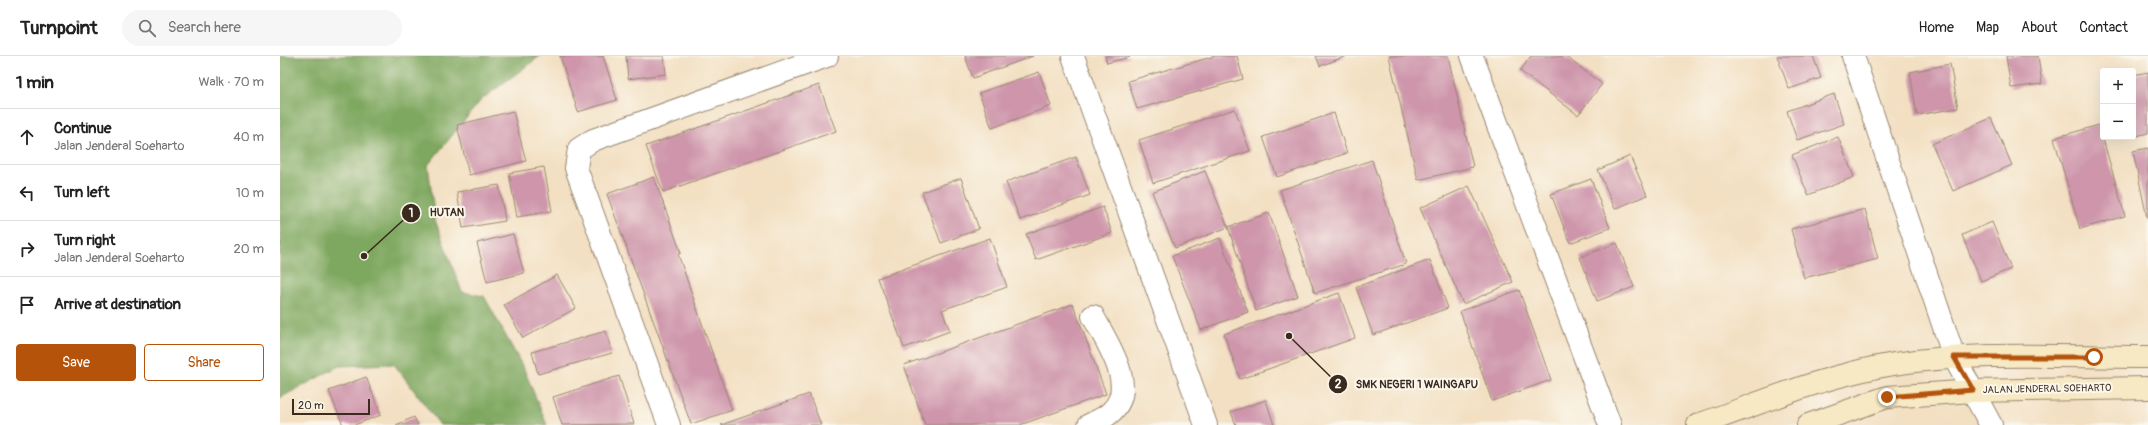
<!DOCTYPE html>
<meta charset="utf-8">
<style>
:root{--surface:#fff;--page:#f6f6f6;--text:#222;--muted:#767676;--line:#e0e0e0;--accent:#b45309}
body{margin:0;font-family:Pangolin,sans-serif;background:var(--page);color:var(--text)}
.controls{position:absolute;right:12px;top:12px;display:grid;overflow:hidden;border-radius:4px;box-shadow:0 4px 16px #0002}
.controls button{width:36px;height:36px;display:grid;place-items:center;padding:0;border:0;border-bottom:1px solid var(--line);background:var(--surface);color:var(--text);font:20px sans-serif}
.scale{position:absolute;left:12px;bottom:10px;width:78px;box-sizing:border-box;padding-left:4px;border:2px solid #3b2a1e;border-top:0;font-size:11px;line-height:14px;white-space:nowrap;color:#3b2a1e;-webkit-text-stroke:3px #fbf7ec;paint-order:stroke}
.stop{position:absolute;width:12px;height:12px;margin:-9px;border:3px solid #b45309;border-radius:50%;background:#fff}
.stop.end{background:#b45309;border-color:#fff;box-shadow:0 1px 4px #0008}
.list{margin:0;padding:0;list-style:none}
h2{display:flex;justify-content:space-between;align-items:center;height:52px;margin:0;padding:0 16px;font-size:17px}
h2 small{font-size:13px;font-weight:400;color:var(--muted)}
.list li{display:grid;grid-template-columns:26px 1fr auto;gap:12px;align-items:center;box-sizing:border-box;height:56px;padding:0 16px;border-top:1px solid var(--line)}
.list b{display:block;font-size:15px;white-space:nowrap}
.list p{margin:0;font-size:13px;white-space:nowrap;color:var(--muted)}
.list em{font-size:13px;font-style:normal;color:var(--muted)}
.actions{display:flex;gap:8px;padding:12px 16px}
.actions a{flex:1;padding:9px 0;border:1px solid var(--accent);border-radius:4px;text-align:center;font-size:14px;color:var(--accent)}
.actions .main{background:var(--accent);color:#fff}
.icon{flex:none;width:22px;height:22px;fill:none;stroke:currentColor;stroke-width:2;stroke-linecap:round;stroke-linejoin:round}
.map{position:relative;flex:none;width:1868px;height:369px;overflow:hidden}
header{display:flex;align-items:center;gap:24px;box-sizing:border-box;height:56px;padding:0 20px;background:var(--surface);border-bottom:1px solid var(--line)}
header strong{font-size:19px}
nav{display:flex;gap:22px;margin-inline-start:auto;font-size:14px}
.search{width:280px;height:36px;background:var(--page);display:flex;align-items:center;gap:10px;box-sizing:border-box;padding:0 14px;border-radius:22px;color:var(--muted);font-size:15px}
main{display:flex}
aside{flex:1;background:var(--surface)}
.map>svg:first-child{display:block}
.forest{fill:#7ea75f;stroke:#5c683e}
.building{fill:#ce95ab}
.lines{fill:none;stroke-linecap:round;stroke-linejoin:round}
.minor-casing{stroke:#978570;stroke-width:24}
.secondary-casing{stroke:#978570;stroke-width:24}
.minor{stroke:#fff;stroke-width:22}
.secondary{stroke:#f6e9c3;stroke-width:22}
.route{stroke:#b45309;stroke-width:5}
.labels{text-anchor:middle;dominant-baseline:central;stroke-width:4;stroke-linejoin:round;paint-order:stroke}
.street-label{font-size:10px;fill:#3b2a1e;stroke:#fbf7ec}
.leader{fill:none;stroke:#3b2a1e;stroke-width:1.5}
.callout-dot{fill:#3b2a1e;stroke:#fbf7ec;stroke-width:1.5}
.mark-label{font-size:12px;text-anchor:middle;font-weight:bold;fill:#fff}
.callout-label{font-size:11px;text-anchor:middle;font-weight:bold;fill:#3b2a1e;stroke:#fbf7ec;stroke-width:4;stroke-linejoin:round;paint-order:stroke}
</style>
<header>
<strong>Turnpoint</strong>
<div class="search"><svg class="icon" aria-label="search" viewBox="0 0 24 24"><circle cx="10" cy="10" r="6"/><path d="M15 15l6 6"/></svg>Search here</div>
<nav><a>Home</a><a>Map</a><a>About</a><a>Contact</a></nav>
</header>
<main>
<aside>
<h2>1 min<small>Walk · 70 m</small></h2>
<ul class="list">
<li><svg class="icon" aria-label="ahead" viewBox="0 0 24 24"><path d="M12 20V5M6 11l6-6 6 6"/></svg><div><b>Continue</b><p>Jalan Jenderal Soeharto</p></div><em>40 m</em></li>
<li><svg class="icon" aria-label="left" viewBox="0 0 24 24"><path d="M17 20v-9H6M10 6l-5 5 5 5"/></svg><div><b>Turn left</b></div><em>10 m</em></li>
<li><svg class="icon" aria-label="right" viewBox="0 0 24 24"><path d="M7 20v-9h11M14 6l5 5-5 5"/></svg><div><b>Turn right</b><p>Jalan Jenderal Soeharto</p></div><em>20 m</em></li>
<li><svg class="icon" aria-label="arrive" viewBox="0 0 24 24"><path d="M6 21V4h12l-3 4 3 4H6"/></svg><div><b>Arrive at destination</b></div></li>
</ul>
<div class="actions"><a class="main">Save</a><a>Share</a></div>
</aside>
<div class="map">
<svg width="1868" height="369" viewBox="0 0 1868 369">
<rect width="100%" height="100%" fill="#fbf7ec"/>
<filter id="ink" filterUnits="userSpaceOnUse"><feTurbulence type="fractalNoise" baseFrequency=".025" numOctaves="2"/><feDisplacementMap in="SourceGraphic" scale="8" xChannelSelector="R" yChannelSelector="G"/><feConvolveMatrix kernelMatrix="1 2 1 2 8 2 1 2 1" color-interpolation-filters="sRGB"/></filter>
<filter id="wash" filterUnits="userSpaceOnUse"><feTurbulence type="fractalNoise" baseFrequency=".012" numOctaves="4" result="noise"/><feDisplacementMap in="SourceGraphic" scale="16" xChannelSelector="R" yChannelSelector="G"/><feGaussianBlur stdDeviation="0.9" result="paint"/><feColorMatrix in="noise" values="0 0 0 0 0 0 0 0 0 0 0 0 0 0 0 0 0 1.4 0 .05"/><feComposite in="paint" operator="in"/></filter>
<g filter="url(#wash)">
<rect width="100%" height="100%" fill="#f3e0c3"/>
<path class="forest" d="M0 0H260L201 44 148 109 155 164 182 236 204 240 244 313 267 369H160L114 308 59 310 0 342Z"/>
<g id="blocks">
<path class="building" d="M280 0H323L337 44 298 56Z
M346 0H384L386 18 348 23Z
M685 0H753L693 22Z
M825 0H850V1L827 7Z
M935 0H957L963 23 857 53 848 25Z
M1036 0H1067L1040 10Z
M1109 0H1168L1193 111 1138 124Z
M1251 0H1285L1322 28 1298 59 1240 15Z
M1497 0H1533L1541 22 1509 33Z
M1726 0H1758L1762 28 1731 32Z
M1670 8 1678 52 1637 59 1630 16Z
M759 16 771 50 712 72 699 37Z
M1868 16V77L1853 81V19Z
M539 29 556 75 383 136 366 90Z
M1554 38 1564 68 1517 84 1507 55Z
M955 53 970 95 873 127 859 84Z
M233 55 246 105 189 119 177 69Z
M1054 57 1067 97 997 121 983 81Z
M1711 62 1732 109 1673 135 1652 88Z
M1819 69 1845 160 1800 173 1774 82Z
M1558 81 1574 121 1528 139 1512 99Z
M1868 92V162H1867L1853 95Z
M1350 100 1367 139 1335 153 1318 114Z
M796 101 810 139 740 164 726 126Z
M1092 104 1126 208 1035 237 1000 134Z
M264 111 272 155 237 161 229 117Z
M925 115 948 171 895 192 872 136Z
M374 121 401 197 398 198 452 354 411 368 327 138Z
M681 122 699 173 661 187 642 136Z
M1311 123 1330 172 1290 187 1271 138Z
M219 129 225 165 183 172 177 136Z
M1189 130 1233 226 1183 248 1140 152Z
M823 151 832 177 756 204 746 178Z
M1585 153 1598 203 1524 222 1511 173Z
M989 157 1018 240 976 255 948 171Z
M1712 166 1731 213 1701 225 1682 179Z
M233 178 244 217 207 226 197 187Z
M710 182 727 231 662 254 670 275 624 292 598 222Z
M940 182 968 256 921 274 892 200Z
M1337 187 1354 231 1317 245 1300 201Z
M1150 204 1168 252 1093 279 1076 231Z
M277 219 296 252 243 282 224 249Z
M1239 234 1271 324 1212 345 1180 255Z
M1059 237 1075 282 960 323 944 278Z
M793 248 826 338 740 369H645L624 309Z
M326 275 332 297 258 318 252 296Z
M339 320 354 368 282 369 273 341Z
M86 321 101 359 74 369H63L49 335Z
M529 338 541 369H441Z
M986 344 994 369H956L951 356Z
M134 361 138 369H116Z"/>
</g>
</g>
<g filter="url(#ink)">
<use href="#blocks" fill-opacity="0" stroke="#978570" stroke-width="1"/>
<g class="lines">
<defs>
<path id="minor" d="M793 0 926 369
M1192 0 1330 369
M1573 0 1674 301 1711 369
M389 369 296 112 299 93 313 84 547 0
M809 369C817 365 825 362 831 356 859 331 826 286 813 260"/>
<path id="secondary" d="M1418 369C1483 346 1546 319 1614 308 1697 295 1784 301 1868 301
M1528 369 1607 341 1693 335 1868 332"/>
</defs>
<use href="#minor" class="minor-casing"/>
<use href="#secondary" class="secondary-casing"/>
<use href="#minor" class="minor"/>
<use href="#secondary" class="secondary"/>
</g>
</g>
<g class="lines" filter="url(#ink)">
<path class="route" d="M1607 341 1693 334 1674 301H1814"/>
</g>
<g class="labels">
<g class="street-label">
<text transform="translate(1767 333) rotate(-1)">JALAN JENDERAL SOEHARTO</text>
</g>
</g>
<path class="leader" d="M84 200L131 157M1009 280L1058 328"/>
<g class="callout-dot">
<circle cx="84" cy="200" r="4"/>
<circle cx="1009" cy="280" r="4"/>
<circle cx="131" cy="157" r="10"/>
<circle cx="1058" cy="328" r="10"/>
</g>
<g class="mark-label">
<text x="131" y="161">1</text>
<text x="1058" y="332">2</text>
</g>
<g class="callout-label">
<text x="167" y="160">HUTAN</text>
<text x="1137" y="332">SMK NEGERI 1 WAINGAPU</text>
</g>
</svg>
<div class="controls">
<button>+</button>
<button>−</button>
</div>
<div class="scale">20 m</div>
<div class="stop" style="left:1814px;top:301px"></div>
<div class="stop end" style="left:1607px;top:341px"></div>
</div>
</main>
